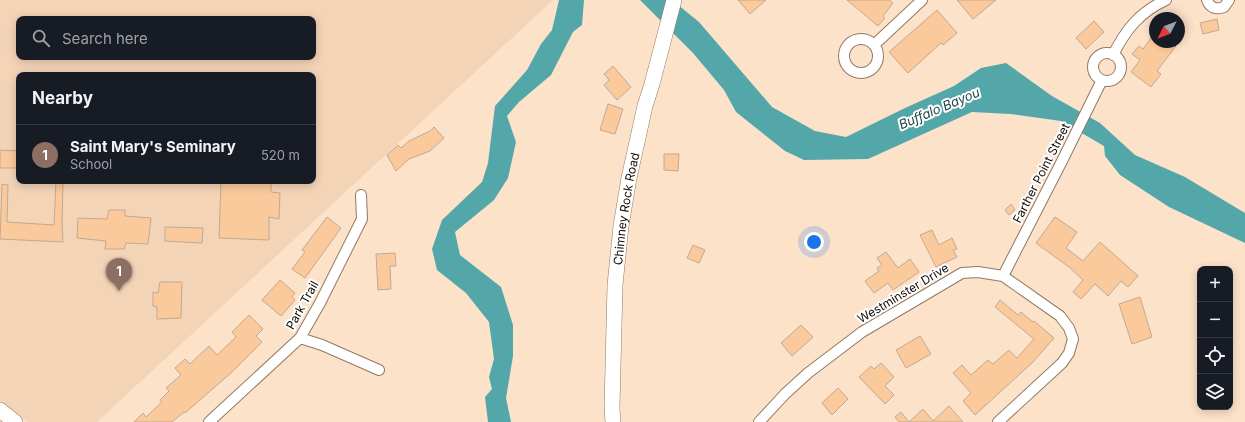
<!DOCTYPE html>
<meta charset="utf-8">
<style>
:root{--surface:#171b24;--page:#20242c;--text:#f1f3f6;--muted:#9ea1a6;--line:#363941;--accent:#8c9099}
body{margin:0;font-family:Inter,sans-serif;background:var(--page);color:var(--text)}
.controls{position:absolute;right:12px;bottom:12px;display:grid;overflow:hidden;border-radius:8px;box-shadow:0 2px 10px #0003}
.controls button{width:36px;height:36px;display:grid;place-items:center;padding:0;border:0;border-bottom:1px solid var(--line);background:var(--surface);color:var(--text);font:20px sans-serif}
.compass{position:absolute;left:1149px;top:12px;width:36px;height:36px;border-radius:50%;background:var(--surface);box-shadow:0 2px 10px #0003;rotate:228deg}
.you{position:absolute;left:814px;top:242px;width:14px;height:14px;margin:-10px;border:3px solid #fff;border-radius:50%;background:#1a73e8;box-shadow:0 0 0 6px #1a73e833}
.badge{display:grid;place-items:center;width:26px;height:26px;border-radius:50%;background:var(--accent);color:#fff;font-size:13px;font-weight:700}
.pin{position:absolute;translate:-50% -33px;filter:drop-shadow(0 1px 2px #0008)}
.pin::after{content:'';position:absolute;top:21px;width:14px;height:12px;background:inherit;clip-path:polygon(0 0,100% 0,50% 100%)}
.list{margin:0;padding:0;list-style:none}
h2{display:flex;justify-content:space-between;align-items:center;height:52px;margin:0;padding:0 16px;font-size:17px}
h2 small{font-size:13px;font-weight:400;color:var(--muted)}
.list li{display:grid;grid-template-columns:26px 1fr auto;gap:12px;align-items:center;box-sizing:border-box;height:60px;padding:0 16px;border-top:1px solid var(--line)}
.list b{display:block;font-size:15px;white-space:nowrap}
.list p{margin:0;font-size:13px;white-space:nowrap;color:var(--muted)}
.list em{font-size:13px;font-style:normal;color:var(--muted)}
.icon{flex:none;width:22px;height:22px;fill:none;stroke:currentColor;stroke-width:2;stroke-linecap:round;stroke-linejoin:round}
.map{position:relative;flex:none;width:1245px;height:422px;overflow:hidden}
.search{position:absolute;background:var(--surface);box-shadow:0 2px 10px #0003;left:16px;top:16px;width:300px;height:44px;display:flex;align-items:center;gap:10px;box-sizing:border-box;padding:0 14px;border-radius:8px;color:var(--muted);font-size:15px}
.panel{position:absolute;background:var(--surface);box-shadow:0 2px 10px #0003;left:16px;top:72px;width:300px;height:112px;border-radius:8px}
.map>svg:first-child{display:block}
.built{fill:#f4d4b7;fill-rule:evenodd}
.water{fill:#53a7a9}
.building{fill:#fac99c;stroke:#c2a992}
.lines{fill:none;stroke-linecap:round;stroke-linejoin:round}
.minor-casing{stroke:#917964;stroke-width:12}
.secondary-casing{stroke:#917964;stroke-width:16}
.minor{stroke:#fff;stroke-width:10}
.secondary{stroke:#fff;stroke-width:15}
.labels{text-anchor:middle;dominant-baseline:central;stroke-width:4;stroke-linejoin:round;paint-order:stroke}
.street-label{font-size:12px;fill:#140c05;stroke:#fff}
.water-label{font-size:13px;font-style:italic;fill:#214849;stroke:#fff}
</style>
<div class="map">
<svg width="1245" height="422" viewBox="0 0 1245 422">
<rect width="100%" height="100%" fill="#fde2ca"/>
<path class="built" d="M2 0H553L97 422H28L0 401V1ZM19 19H313V57H19ZM19 75H313V181H19Z"/>
<path class="water" d="M559 0H584L582 25 573 32 551 75 519 102 507 116 516 142 508 178 494 200 455 232 460 255 501 287 513 325V356L506 398 511 422H488L485 397 492 389 489 377 494 359 489 322 466 293 437 270 432 249 442 220 482 182 488 163 495 106 527 70 541 44 552 30Z
M640 0H672L699 22 772 107 815 131 846 137 905 108 954 86 981 68 1006 63 1052 96 1100 123 1135 155 1185 177 1245 213V243L1169 207 1120 175 1105 156 1104 146 1061 121 1010 114 972 112 868 159 804 160 785 151 736 112 724 90 693 53Z"/>
<path class="building" d="M738 0H766L750 14Z
M847 0H889L893 3 883 16 885 18 878 26Z
M957 0H996L973 19Z
M937 10 957 33 943 45 941 43 908 73 889 52Z
M1217 19 1219 30 1203 34 1200 23Z
M1094 21 1104 32 1086 49 1076 38Z
M1155 32V42H1171L1176 46 1157 71 1161 74 1151 87 1131 72 1140 60 1132 54 1139 46 1143 49Z
M613 66 631 87 617 100 604 85 609 80 604 74Z
M608 104 623 109 615 134 600 130Z
M434 127 444 138 430 151 409 159 396 171 387 155 398 145 401 148 409 141 430 131Z
M0 150 19 151V168H0Z
M664 154H679L678 171 664 170Z
M56 181H63L62 224 63 242 0 239 2 184 8 185 7 222 54 225Z
M221 181H271V192L280 193 279 219 269 217V240L219 238Z
M1011 204 1015 210 1009 215 1005 210Z
M109 210H125V216L151 218 148 244 126 243 124 249H105L106 241 77 238 78 218 107 219Z
M327 217 341 228 305 278 292 269 305 252 302 250Z
M1055 217 1077 232 1066 248 1083 261 1100 242 1138 276 1128 287 1121 281 1108 296 1095 284 1081 299 1073 292 1083 280 1069 267 1036 243Z
M165 227 203 228 202 243 165 241Z
M932 230 939 245 952 238 957 249 953 250 957 257 936 267 920 235Z
M693 245 705 250 699 263 687 258Z
M886 252 898 268 910 259 919 272 893 290 888 283 874 293 865 281 879 271 877 268 882 265 877 258Z
M395 253 396 266H390L391 289 378 290 376 254Z
M280 280 295 293 292 297 295 300 281 316 262 300Z
M160 282H182L181 318 157 319V307L153 306V292L158 293Z
M1140 297 1152 337 1132 344 1119 304Z
M1000 300 1018 315 1021 312 1033 322 1034 321 1054 338 1033 362 975 415 963 401 971 393 953 373 962 365 971 375 988 360 993 364 1009 350 1017 358 1034 339 995 307Z
M249 315 263 329 256 336 262 342 232 372 185 413 184 412 172 422H134L143 413 146 417 162 402 160 400 169 391 166 388 181 375 175 368 185 359 190 364 209 346 217 355 236 337 232 332Z
M801 325 813 337 792 356 781 343Z
M920 336 931 354 906 368 896 350Z
M881 363 894 377 885 386 894 395 885 404 859 377 871 366 874 369Z
M838 388 848 399 832 415 822 403Z
M949 406 963 422H899L895 417 901 412 909 422 923 409 933 421Z"/>
<g class="lines">
<defs>
<path id="minor" d="M1207 0C1210 8 1216 10 1224 7L1229 0
M844 56a17 17 0 1 1 34 0a17 17 0 1 1-34 0Z
M874 45 922 0
M1093 67a14 14 0 1 1 28 0a14 14 0 1 1-28 0Z
M1113 55C1126 29 1140 12 1166 0
M1003 276 1062 161 1102 80
M300 338 322 345 379 370
M209 422 300 338 320 303 362 219 361 195
M759 422 785 394 808 373 862 332 962 273 978 272 1003 276 1060 316 1069 328 1073 339 1069 353 1062 363 998 422"/>
<g id="secondary">
<path d="M0 410 15 422"/>
<path id="s1" d="M613 422 612 408 615 285 621 226 629 178 645 106 652 84 674 0"/>
</g>
</defs>
<use href="#minor" class="minor-casing"/>
<use href="#secondary" class="secondary-casing"/>
<use href="#minor" class="minor"/>
<use href="#secondary" class="secondary"/>
</g>
<g class="labels">
<g class="street-label">
<text transform="translate(1041 173) rotate(-63)">Farther Point Street</text>
<text stroke="none"><textPath href="#s1" startOffset="214">Chimney Rock Road</textPath></text>
<text transform="translate(903 293) rotate(-31)">Westminster Drive</text>
<text transform="translate(302 305) rotate(-61)">Park Trail</text>
</g>
<g class="water-label">
<text transform="translate(939 108) rotate(-23)">Buffalo Bayou</text>
</g>
</g>
</svg>
<div class="controls">
<button>+</button>
<button>−</button>
<button><svg class="icon" aria-label="locate" viewBox="0 0 24 24"><circle cx="12" cy="12" r="6"/><path d="M12 2v4M12 18v4M2 12h4M18 12h4"/></svg></button>
<button><svg class="icon" aria-label="layers" viewBox="0 0 24 24"><path d="M12 4l9 5-9 5-9-5zM3 14l9 5 9-5"/></svg></button>
</div>
<svg class="compass" viewBox="-18 -18 36 36"><path d="M0-13l5 13h-10z" fill="#e53935"/><path d="M0 13l5-13h-10z" fill="#9ea1a6"/></svg>
<div class="you"></div>
<div class="pin badge" style="left:119px;top:291px;background:#8d6e63">1</div>
<div class="search"><svg class="icon" aria-label="search" viewBox="0 0 24 24"><circle cx="10" cy="10" r="6"/><path d="M15 15l6 6"/></svg>Search here</div>
<section class="panel">
<h2>Nearby<small></small></h2>
<ul class="list">
<li><span class="badge" style="background:#8d6e63">1</span><div><b>Saint Mary's Seminary</b><p>School</p></div><em>520 m</em></li>
</ul>
</section>
</div>
